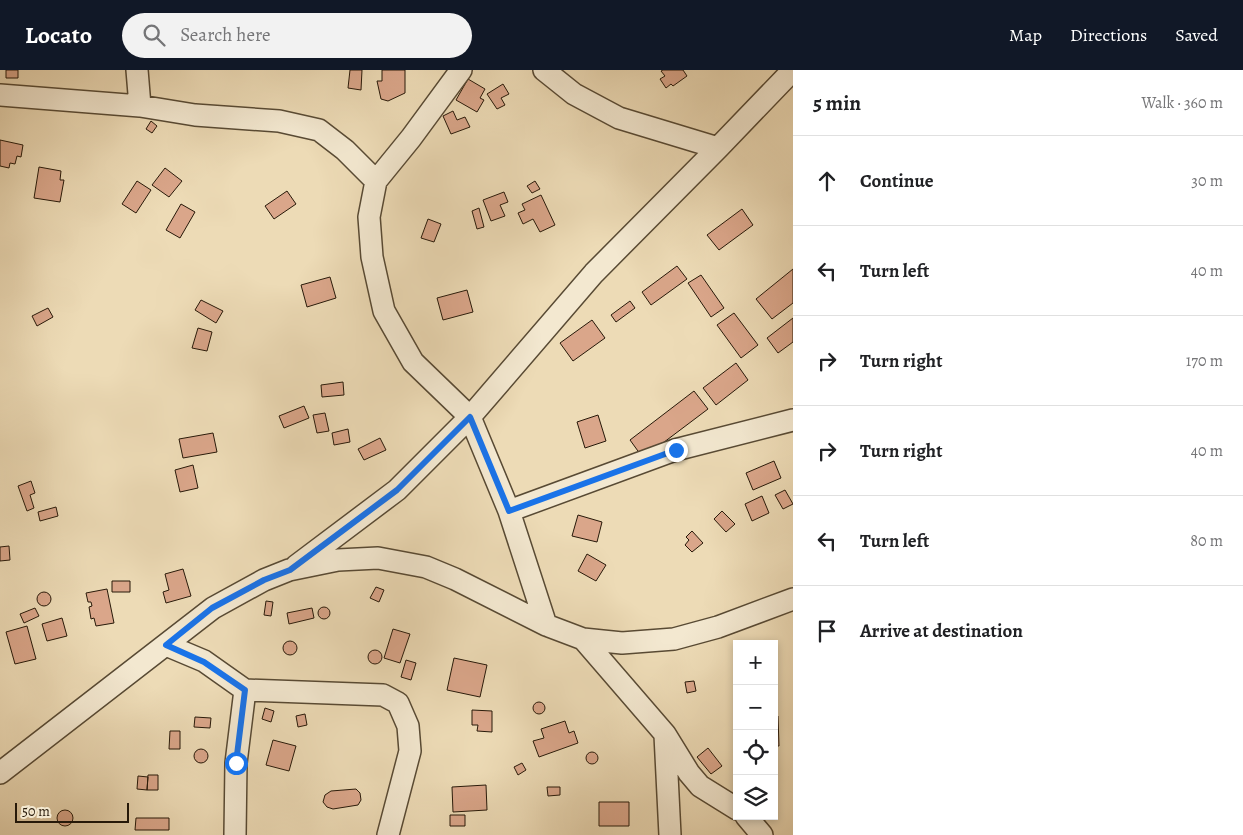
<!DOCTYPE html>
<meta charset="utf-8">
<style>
:root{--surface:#fff;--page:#f2f2f2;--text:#202124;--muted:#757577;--line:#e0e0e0;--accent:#111827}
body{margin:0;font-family:Alegreya,serif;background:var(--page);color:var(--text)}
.controls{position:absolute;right:15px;bottom:15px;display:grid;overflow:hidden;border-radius:0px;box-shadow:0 2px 8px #0003}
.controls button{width:45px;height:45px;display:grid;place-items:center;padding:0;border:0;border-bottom:1px solid var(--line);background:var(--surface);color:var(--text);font:25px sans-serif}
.scale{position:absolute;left:15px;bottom:12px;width:114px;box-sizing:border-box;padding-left:5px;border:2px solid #271909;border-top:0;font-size:14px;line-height:18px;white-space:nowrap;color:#271909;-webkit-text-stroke:4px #f3e8d0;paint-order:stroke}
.stop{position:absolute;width:15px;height:15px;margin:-11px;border:4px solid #1a73e8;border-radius:50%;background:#fff}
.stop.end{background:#1a73e8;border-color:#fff;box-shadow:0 1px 5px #0008}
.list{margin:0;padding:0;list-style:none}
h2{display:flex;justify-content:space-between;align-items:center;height:65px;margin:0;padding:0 20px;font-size:21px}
h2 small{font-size:16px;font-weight:400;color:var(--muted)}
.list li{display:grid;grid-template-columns:32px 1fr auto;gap:15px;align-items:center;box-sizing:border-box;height:90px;padding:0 20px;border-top:1px solid var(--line)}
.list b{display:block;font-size:19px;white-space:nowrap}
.list em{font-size:16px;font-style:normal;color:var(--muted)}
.icon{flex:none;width:28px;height:28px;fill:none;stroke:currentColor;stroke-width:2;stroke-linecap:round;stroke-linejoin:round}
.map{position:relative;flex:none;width:793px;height:765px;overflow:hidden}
header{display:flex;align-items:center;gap:30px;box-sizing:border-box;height:70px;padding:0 25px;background:var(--accent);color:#fff}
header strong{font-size:24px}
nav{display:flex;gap:28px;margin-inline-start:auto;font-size:18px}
.search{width:350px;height:45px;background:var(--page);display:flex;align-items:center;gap:12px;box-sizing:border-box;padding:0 18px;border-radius:28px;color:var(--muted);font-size:19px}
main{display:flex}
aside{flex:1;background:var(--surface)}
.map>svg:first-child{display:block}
.building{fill:#daa68a;stroke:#271909}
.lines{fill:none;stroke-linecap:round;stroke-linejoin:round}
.minor-casing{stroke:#584a34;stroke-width:24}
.minor{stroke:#f3e8d0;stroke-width:21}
.route{stroke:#1a73e8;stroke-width:6}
</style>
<header>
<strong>Locato</strong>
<div class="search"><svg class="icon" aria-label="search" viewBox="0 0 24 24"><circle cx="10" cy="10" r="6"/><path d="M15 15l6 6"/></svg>Search here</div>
<nav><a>Map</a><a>Directions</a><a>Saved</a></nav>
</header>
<main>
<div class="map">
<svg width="793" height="765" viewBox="0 0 793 765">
<rect width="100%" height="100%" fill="#eddbb6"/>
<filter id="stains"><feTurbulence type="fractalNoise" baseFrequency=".004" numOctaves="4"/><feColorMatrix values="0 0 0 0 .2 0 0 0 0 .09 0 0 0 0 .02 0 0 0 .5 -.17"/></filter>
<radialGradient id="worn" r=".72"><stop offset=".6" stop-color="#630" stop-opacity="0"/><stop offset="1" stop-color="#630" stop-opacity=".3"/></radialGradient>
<path class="building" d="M6 0H18V8H6Z
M350 0H362L361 20 348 18Z
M382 0H405V23L388 31 381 29 377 11H382Z
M663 0H683L687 6 673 16 671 14 666 18 660 9 665 6 661 1Z
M468 9 485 19 480 28 484 30 477 42 456 30Z
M503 14 509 24 501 28 505 35 497 39 487 24Z
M453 41 457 50 465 47 470 57 451 64 443 46Z
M151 51 157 56 152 63 146 59Z
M0 70 23 75 21 87 17 86 15 94 10 93 9 98 0 96Z
M39 97 61 101 60 110H64L60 132 34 128Z
M165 98 182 111 169 127 152 115Z
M137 111 151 120 136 143 122 134Z
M535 111 540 119 532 123 527 116Z
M287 121 296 134 274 149 265 136Z
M504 122 508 132 500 135 505 146 491 151 483 130Z
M541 125 555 155 540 162 533 149 523 154 518 143 525 140 522 134Z
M181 134 195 142 180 168 166 160Z
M479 138 484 157 477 159 472 141Z
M742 139 753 155 719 180 707 165Z
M428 149 441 154 434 172 421 168Z
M677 196 687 209 651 235 642 222Z
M793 199V233L772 249 756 229Z
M701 205 724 238 711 247 688 213Z
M330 207 336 228 307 237 301 215Z
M467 220 473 242 443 250 437 228Z
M201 230 223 241 216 253 195 240Z
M630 231 635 238 616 252 611 245Z
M48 238 53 247 37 256 32 246Z
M734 243 758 275 741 288 717 255Z
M793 248V272L778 283 767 268Z
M592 250 605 268 573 291 560 273Z
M198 258 212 262 207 281 192 278Z
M736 293 748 310 716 335 703 318Z
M343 312 344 325 322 327 321 315Z
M694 321 708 339 643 388 630 370Z
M304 336 309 348 284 358 279 346Z
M325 343 329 361 317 363 313 345Z
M598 345 606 371 585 378 577 352Z
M348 359 350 372 334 375 332 363Z
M213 363 217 382 183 388 179 369Z
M380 368 386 380 364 390 358 379Z
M774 391 781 408 753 420 746 403Z
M193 395 198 418 180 422 175 400Z
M31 411 35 423 30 425 34 438 27 441 18 416Z
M785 420 793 434 783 439 775 425Z
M762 426 769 443 752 451 745 434Z
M56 437 58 446 40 451 38 442Z
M722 441 735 454 726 462 714 449Z
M578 445 602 452 597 472 572 466Z
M692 461 703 473 692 482 685 475 689 470 686 467Z
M9 476 10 490 0 491V477Z
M587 484 606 495 596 511 578 501Z
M183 499 191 526 166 533 163 522 169 520 165 504Z
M112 511H130V522H112Z
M376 517 384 520 379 532 370 528Z
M107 519 114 553 96 556 94 548 91 549 89 537 92 536 91 532H88L86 523Z
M37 529a7 7 0 1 1 14 0a7 7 0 1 1-14 0Z
M266 531 273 532 271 546 264 545Z
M318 543a6 6 0 1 1 12 0a6 6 0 1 1-12 0Z
M35 538 39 546 24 553 20 544Z
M312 538 314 548 289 554 287 543Z
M62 548 67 566 47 571 42 554Z
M27 556 36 589 15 594 6 562Z
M393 559 410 564 400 593 384 588Z
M283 578a7 7 0 1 1 14 0a7 7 0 1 1-14 0Z
M368 587a7 7 0 1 1 14 0a7 7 0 1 1-14 0Z
M454 588 487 595 480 627 447 620Z
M406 590 416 593 411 610 401 607Z
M694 611 696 621 687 623 685 612Z
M533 638a6 6 0 1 1 12 0a6 6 0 1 1-12 0Z
M265 638 274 641 271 652 262 649Z
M472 640 492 641V662L477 661 478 655H472Z
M305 644 307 655 298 657 296 646Z
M774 646H778L779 676H774Z
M195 647 211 648 210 658 194 657Z
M565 651 569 663 574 661 578 673 539 687 533 671 544 668 541 659Z
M170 661H180V679H169Z
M273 670 296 676 289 701 266 695Z
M708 678 722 696 711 704 697 687Z
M194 686a7 7 0 1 1 14 0a7 7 0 1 1-14 0Z
M586 688a6 6 0 1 1 12 0a6 6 0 1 1-12 0Z
M522 693 526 700 518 705 514 697Z
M148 705H158V720H147Z
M138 706 148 707 147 720 137 719Z
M486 715 487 740 453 742 452 717Z
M547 717H560V725L548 726Z
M356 719 360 723 361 730 358 735 333 739 327 737 323 732 325 725 331 721Z
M599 732H629V756H599Z
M57 748a8 8 0 1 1 16 0a8 8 0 1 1-16 0Z
M450 745H465V756H450Z
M136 748H169V760H135Z"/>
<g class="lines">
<defs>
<path id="minor" d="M137 0 140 36
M461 0 411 68 376 111 369 147 372 187 384 241 413 292 470 347 509 441 546 555
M544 0 574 24 619 48 718 78
M0 25 140 36 195 45 279 51 319 60 345 80 376 111
M509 441 675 380 793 350
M296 496 397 420 470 347 594 203 718 78 793 0
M583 569 665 664 689 703 700 716 737 739
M166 575 204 591 245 620 383 625 398 633 408 656 410 681 388 765
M665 665 670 765
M0 703 213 538 264 510 289 500 338 490 378 488 426 497 455 509 546 555 583 569 622 573 674 569 718 557 793 529
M746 746 762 765
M235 765 236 693 245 620"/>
</defs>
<use href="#minor" class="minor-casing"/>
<use href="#minor" class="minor"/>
</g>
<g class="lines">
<path class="route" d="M236 693 245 620 204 592 166 575 212 538 264 510 290 500 397 420 470 347 509 441 676 380"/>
</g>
<rect width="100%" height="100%" filter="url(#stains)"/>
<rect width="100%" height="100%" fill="url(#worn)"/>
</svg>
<div class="controls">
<button>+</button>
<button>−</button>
<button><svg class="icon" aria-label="locate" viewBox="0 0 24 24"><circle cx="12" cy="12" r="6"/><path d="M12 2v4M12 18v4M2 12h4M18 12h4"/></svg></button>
<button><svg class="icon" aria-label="layers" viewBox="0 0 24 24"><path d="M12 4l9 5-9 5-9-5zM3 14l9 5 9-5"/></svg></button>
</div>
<div class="scale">50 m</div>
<div class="stop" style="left:236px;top:693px"></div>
<div class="stop end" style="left:676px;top:380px"></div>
</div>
<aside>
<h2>5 min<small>Walk · 360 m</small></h2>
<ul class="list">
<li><svg class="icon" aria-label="ahead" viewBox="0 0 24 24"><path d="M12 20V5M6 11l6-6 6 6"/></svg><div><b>Continue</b></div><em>30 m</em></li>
<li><svg class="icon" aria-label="left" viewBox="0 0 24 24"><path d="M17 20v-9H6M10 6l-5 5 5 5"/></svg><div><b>Turn left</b></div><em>40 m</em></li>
<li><svg class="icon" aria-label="right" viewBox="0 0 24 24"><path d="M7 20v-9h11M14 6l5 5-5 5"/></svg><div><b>Turn right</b></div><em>170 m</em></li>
<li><svg class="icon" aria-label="right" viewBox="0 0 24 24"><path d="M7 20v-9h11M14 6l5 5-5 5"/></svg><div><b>Turn right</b></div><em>40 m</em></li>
<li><svg class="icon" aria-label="left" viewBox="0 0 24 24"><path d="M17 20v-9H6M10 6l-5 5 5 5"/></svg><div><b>Turn left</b></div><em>80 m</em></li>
<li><svg class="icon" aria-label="arrive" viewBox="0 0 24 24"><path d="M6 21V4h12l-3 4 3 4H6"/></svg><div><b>Arrive at destination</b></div></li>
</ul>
</aside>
</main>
